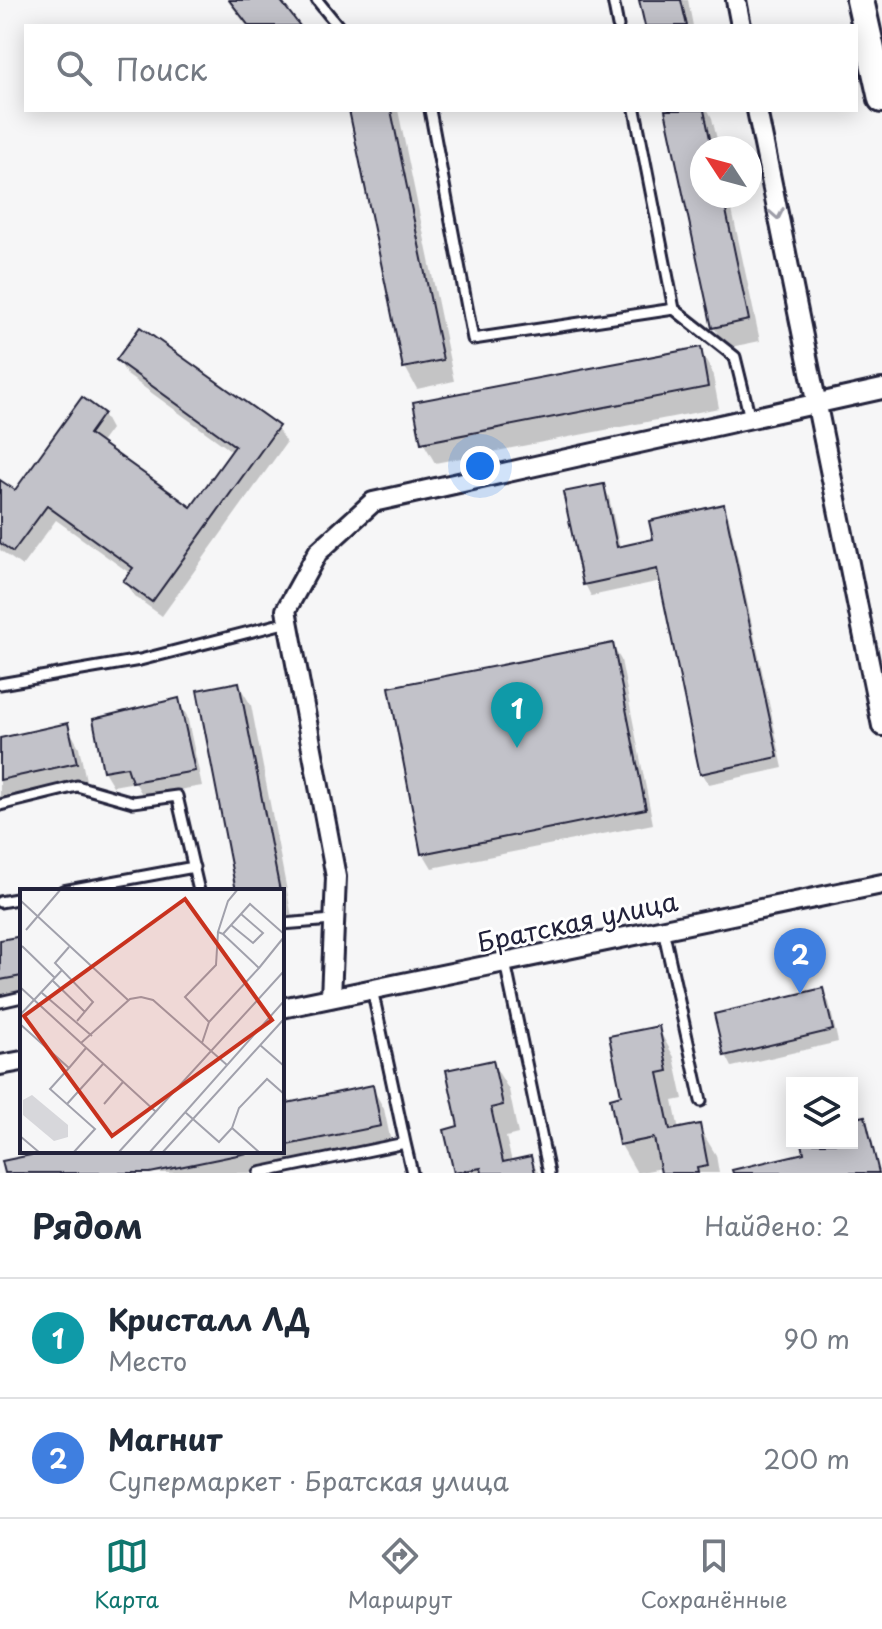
<!DOCTYPE html>
<html lang="ru">
<meta charset="utf-8">
<style>
:root{--surface:#fff;--page:#f6f6f7;--text:#1f2937;--muted:#747a83;--line:#e0e1e3;--accent:#0f766e}
body{margin:0;font-family:"Playpen Sans",sans-serif;background:var(--page);color:var(--text)}
.controls{position:absolute;right:24px;bottom:24px;display:grid;overflow:hidden;border-radius:0px;box-shadow:0 4px 20px #0003}
.controls button{width:72px;height:72px;display:grid;place-items:center;padding:0;border:0;border-bottom:2px solid var(--line);background:var(--surface);color:var(--text);font:40px sans-serif}
.compass{position:absolute;left:690px;top:136px;width:72px;height:72px;border-radius:50%;background:var(--surface);box-shadow:0 4px 20px #0003;rotate:306deg}
.you{position:absolute;left:480px;top:466px;width:28px;height:28px;margin:-20px;border:6px solid #fff;border-radius:50%;background:#1a73e8;box-shadow:0 0 0 12px #1a73e833}
.badge{display:grid;place-items:center;width:52px;height:52px;border-radius:50%;background:var(--accent);color:#fff;font-size:26px;font-weight:700}
.pin{position:absolute;translate:-50% -66px;filter:drop-shadow(0 2px 4px #0008)}
.pin::after{content:'';position:absolute;top:42px;width:28px;height:24px;background:inherit;clip-path:polygon(0 0,100% 0,50% 100%)}
.list{margin:0;padding:0;list-style:none}
h2{display:flex;justify-content:space-between;align-items:center;height:104px;margin:0;padding:0 32px;font-size:34px}
h2 small{font-size:26px;font-weight:400;color:var(--muted)}
.list li{display:grid;grid-template-columns:52px 1fr auto;gap:24px;align-items:center;box-sizing:border-box;height:120px;padding:0 32px;border-top:2px solid var(--line)}
.list b{display:block;font-size:30px;white-space:nowrap}
.list p{margin:0;font-size:26px;white-space:nowrap;color:var(--muted)}
.list em{font-size:26px;font-style:normal;color:var(--muted)}
.icon{flex:none;width:44px;height:44px;fill:none;stroke:currentColor;stroke-width:2;stroke-linecap:round;stroke-linejoin:round}
.map{position:relative;flex:none;width:882px;height:1173px;overflow:hidden}
.search{position:absolute;background:var(--surface);box-shadow:0 4px 20px #0003;left:24px;right:24px;top:24px;height:88px;display:flex;align-items:center;gap:20px;box-sizing:border-box;padding:0 28px;border-radius:0px;color:var(--muted);font-size:30px}
.sheet{height:344px;background:var(--surface)}
nav{display:flex;justify-content:space-around;align-items:center;box-sizing:border-box;height:112px;border-top:2px solid var(--line);background:var(--surface);font-size:22px;color:var(--muted)}
nav a{display:grid;justify-items:center;gap:4px}
nav .on{color:var(--accent)}
.map>svg:first-child{display:block}
.shadow{fill:#0003}
.building{fill:#c2c2c9;stroke:#22223b;stroke-width:2}
.lines{fill:none;stroke-linecap:round;stroke-linejoin:round}
.service-casing{stroke:#22223b;stroke-width:15}
.minor-casing{stroke:#22223b;stroke-width:24}
.secondary-casing{stroke:#22223b;stroke-width:32}
.service{stroke:#fff;stroke-width:9}
.minor{stroke:#fff;stroke-width:18}
.secondary{stroke:#fff;stroke-width:26}
.oneway{stroke:#9c9ca7}
.labels{text-anchor:middle;dominant-baseline:central;stroke-width:6;stroke-linejoin:round;paint-order:stroke}
.street-label{font-size:26px;fill:#22223b;stroke:#fff}
.inset-road{fill:none;stroke:#a1a1ac;stroke-width:2}
.view{fill:#c8321e;fill-opacity:0.15;stroke:#c8321e;stroke-width:4}
.inset-edge{fill:none;stroke:#22223b;stroke-width:4}
</style>
<div class="map">
<svg width="882" height="1173" viewBox="0 0 882 1173">
<rect width="100%" height="100%" fill="#f6f6f7"/>
<filter id="ink" filterUnits="userSpaceOnUse"><feTurbulence type="fractalNoise" baseFrequency=".0125" numOctaves="2"/><feDisplacementMap in="SourceGraphic" scale="16" xChannelSelector="R" yChannelSelector="G"/><feConvolveMatrix kernelMatrix="1 2 1 2 8 2 1 2 1" color-interpolation-filters="sRGB"/></filter>
<g filter="url(#ink)">
<path class="shadow" d="M227 0H277L297 26H247Z
M641 0H688L693 26H647Z
M351 110H398L454 381 417 389 405 367Z
M667 110H708L712 118 719 148H702V196H729L760 341 726 348 714 327Z
M700 349 712 371 719 408 435 463 423 442Z
M118 360 277 428 286 443 162 616 134 596 126 581 131 574 56 520 22 566 0 550V482L15 493 103 414 111 429 100 444 192 510 233 452 127 375Z
M603 486 609 497 620 548 655 541 723 507 729 518 783 768 709 784 702 773 661 581 591 596 585 584Z
M612 645 621 660 653 824 432 868 423 853Z
M238 684 251 705 292 917 282 919V891H239Z
M178 701 187 716 202 786 143 796 135 782 113 786 104 771 96 721Z
M67 726 79 747 87 785 0 803V740Z
M22 938V1000L0 1004V942Z
M822 991 829 1002 838 1042 732 1067 726 1055Z
M658 1028 674 1057 683 1099 673 1101 679 1130 699 1127 716 1155 719 1173H663L662 1168 637 1173 621 1145 623 1097Z
M492 1062 509 1090 518 1134 506 1137 512 1162 530 1158 539 1173H456L447 1131 461 1128Z
M372 1087 384 1109 392 1147 266 1173H7L60 1151H282V1106Z
M864 1118 879 1173H735L807 1155 804 1143H852V1121Z"/>
<path class="building" d="M229 0H280L300 26H249Z
M639 0H681L687 26H645Z
M349 110H391L443 360 403 368Z
M665 110H704L712 148H702V196H723L749 320 712 328Z
M140 327 279 426 152 602 123 581 133 568 47 506 13 552 0 543V480L15 490 82 397 104 413 89 434 191 507 235 446 116 360Z
M701 347 708 387 421 443 413 402Z
M604 484 617 547 653 539 649 521 724 504 778 757 700 774 657 569 583 585 563 492Z
M613 643 646 809 421 854 389 687Z
M239 682 280 891H236L197 690Z
M179 698 195 771 132 782 127 767 103 771 93 719Z
M68 723 77 763 0 780V738Z
M22 936V976L0 980V940Z
M823 988 833 1030 724 1056 714 1014Z
M659 1026 668 1071 658 1073 670 1130 700 1124 708 1166 697 1168 698 1173H661L654 1138 619 1145 610 1098 621 1095 609 1036Z
M493 1060 503 1105 491 1108 503 1162 531 1156 535 1173H482L481 1168 454 1173 444 1130 458 1126 446 1070Z
M373 1085 381 1126 282 1146V1104Z
M865 1116 879 1173H733L732 1170 804 1153 802 1143H852V1119Z
M50 1151H257L150 1173H5L2 1161Z"/>
<g class="lines">
<defs>
<path id="service" d="M317 0 338 26
M613 0 618 26
M430 110 473 339 674 309 735 357 750 418
M635 110 674 309
M0 684 140 660 288 622
M0 805 77 786 133 802 177 796 199 891
M63 891 194 867
M0 902 22 898
M282 924 333 920
M663 929 701 1101
M505 962 549 1173
M0 1002 22 997
M405 1143 412 1173
M259 1173 405 1143 372 989"/>
<path id="minor" d="M736 0 741 26
M757 110 882 726
M331 998 336 877 286 610 318 552 373 502 882 389
M282 1008 882 884
M0 1065 22 1061"/>
<path id="secondary" d="M860 0 882 99"/>
</defs>
<use href="#service" class="service-casing"/>
<use href="#minor" class="minor-casing"/>
<use href="#secondary" class="secondary-casing"/>
<use href="#service" class="service"/>
<use href="#minor" class="minor"/>
<use href="#secondary" class="secondary"/>
</g>
<defs><path id="oneway-chevron" d="M-2-3.5L2.5 0L-2 3.5" fill="none" stroke-width="1.6" stroke-linecap="round" stroke-linejoin="round" transform="scale(2)"/></defs>
<use class="oneway" href="#oneway-chevron" transform="translate(777 214) rotate(79)"/>
</g>
<g class="labels">
<g class="street-label">
<text transform="translate(577 921) rotate(-12)">Братская улица</text>
</g>
</g>
<g transform="translate(20 889)">
<rect width="264" height="264" fill="#f6f6f7"/>
<path d="M12 206 48 236V248L34 252 3 226V211Z" fill="#d7d7db"/>
<path class="inset-road" d="M218 0 208 12 198 43 203 45 230 15 264 45M0 11 108 111M211 36 233 54 243 44 221 25M6 41 41 0M2 57 35 89M49 58 35 74 73 113 57 132M239 79 264 48M33 92 65 123M0 98 135 222M22 104 72 147M0 126 42 81M189 133 239 79 203 45M0 135 49 179 66 159M61 154 110 110 121 108 133 111 207 176M182 154 189 133 165 108 196 76 198 43M240 156 264 177M49 179 30 200 75 240 53 264M47 215 83 175M84 215 103 193M165 223 199 253 212 239 240 264M212 239 219 219 247 190 264 205M0 247 20 264M98 264 264 82M129 264 264 112M142 264 264 130"/>
<path class="view" d="M165 10 252 131 92 247 4 127Z"/>
<rect width="264" height="264" class="inset-edge"/>
</g>
</svg>
<div class="controls">
<button><svg class="icon" aria-label="layers" viewBox="0 0 24 24"><path d="M12 4l9 5-9 5-9-5zM3 14l9 5 9-5"/></svg></button>
</div>
<svg class="compass" viewBox="-18 -18 36 36"><path d="M0-13l5 13h-10z" fill="#e53935"/><path d="M0 13l5-13h-10z" fill="#747a83"/></svg>
<div class="you"></div>
<div class="pin badge" style="left:517px;top:748px;background:#0f9aa8">1</div>
<div class="pin badge" style="left:800px;top:994px;background:#3f7fe0">2</div>
<div class="search"><svg class="icon" aria-label="search" viewBox="0 0 24 24"><circle cx="10" cy="10" r="6"/><path d="M15 15l6 6"/></svg>Поиск</div>
</div>
<section class="sheet">
<h2>Рядом<small>Найдено: 2</small></h2>
<ul class="list">
<li><span class="badge" style="background:#0f9aa8">1</span><div><b>Кристалл ЛД</b><p>Место</p></div><em>90 m</em></li>
<li><span class="badge" style="background:#3f7fe0">2</span><div><b>Магнит</b><p>Супермаркет · Братская улица</p></div><em>200 m</em></li>
</ul>
</section>
<nav>
<a class="on"><svg class="icon" aria-label="map" viewBox="0 0 24 24"><path d="M3 6l6-2 6 2 6-2v14l-6 2-6-2-6 2zM9 4v14M15 6v14"/></svg>Карта</a>
<a><svg class="icon" aria-label="directions" viewBox="0 0 24 24"><path d="M12 3l9 9-9 9-9-9zM9 14v-3h6M13 9l2 2-2 2"/></svg>Маршрут</a>
<a><svg class="icon" aria-label="saved" viewBox="0 0 24 24"><path d="M7 4h10v16l-5-4-5 4z"/></svg>Сохранённые</a>
</nav>
